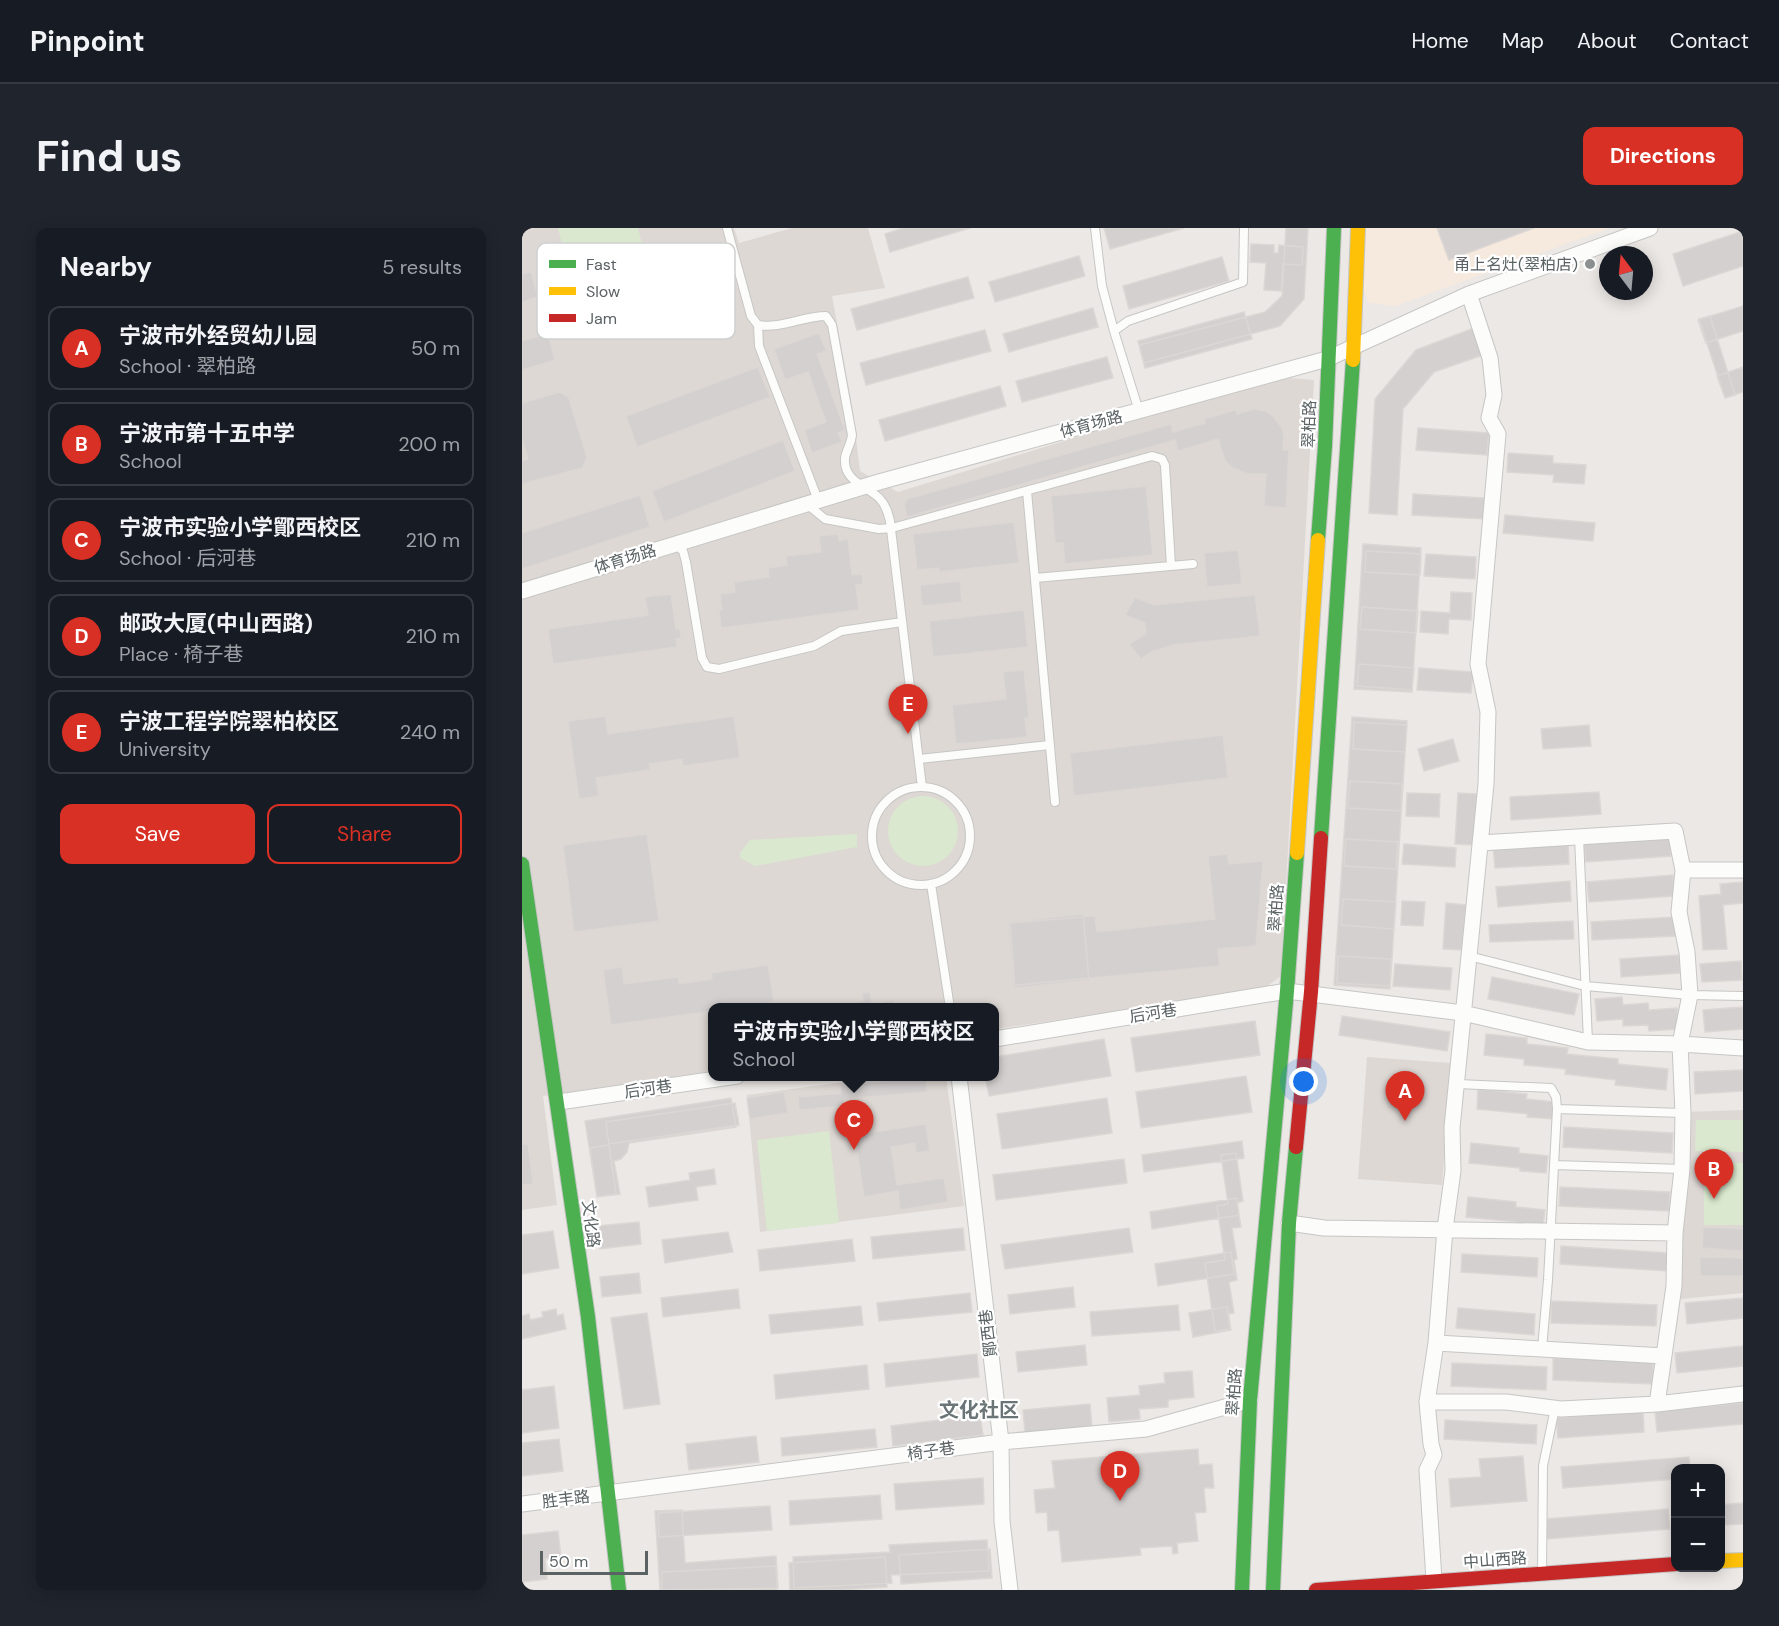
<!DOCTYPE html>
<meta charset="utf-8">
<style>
:root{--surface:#171b24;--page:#20242c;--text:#f1f3f6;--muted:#9ea1a6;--line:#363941;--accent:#d93025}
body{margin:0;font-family:"DM Sans","Noto Sans SC",sans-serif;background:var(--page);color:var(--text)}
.controls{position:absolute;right:18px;bottom:18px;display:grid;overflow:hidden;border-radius:12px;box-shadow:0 3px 15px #0003}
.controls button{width:54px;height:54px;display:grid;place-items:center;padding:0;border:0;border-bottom:2px solid var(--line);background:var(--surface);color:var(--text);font:30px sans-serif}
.compass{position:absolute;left:1077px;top:18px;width:54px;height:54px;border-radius:50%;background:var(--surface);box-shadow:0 3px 15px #0003;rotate:344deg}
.scale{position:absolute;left:18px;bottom:15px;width:108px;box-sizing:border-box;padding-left:6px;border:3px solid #5a6264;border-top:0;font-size:16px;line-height:21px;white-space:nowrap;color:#5a6264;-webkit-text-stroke:4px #fff;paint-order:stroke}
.you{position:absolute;left:782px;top:854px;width:21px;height:21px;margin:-15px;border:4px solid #fff;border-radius:50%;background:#1a73e8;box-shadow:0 0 0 9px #1a73e833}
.badge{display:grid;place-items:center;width:39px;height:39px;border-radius:50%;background:var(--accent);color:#fff;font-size:20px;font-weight:700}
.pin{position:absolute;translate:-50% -50px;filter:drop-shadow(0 2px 3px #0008)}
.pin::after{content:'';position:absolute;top:32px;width:21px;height:18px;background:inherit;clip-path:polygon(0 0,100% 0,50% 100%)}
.popup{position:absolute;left:186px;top:775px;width:291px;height:78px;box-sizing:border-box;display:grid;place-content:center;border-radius:12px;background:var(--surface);filter:drop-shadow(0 2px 4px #0005);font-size:20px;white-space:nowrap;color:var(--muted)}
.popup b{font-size:22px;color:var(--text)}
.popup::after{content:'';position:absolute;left:50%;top:100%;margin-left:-12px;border:12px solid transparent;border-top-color:var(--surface)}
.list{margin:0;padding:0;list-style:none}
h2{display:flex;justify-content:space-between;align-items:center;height:78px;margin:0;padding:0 24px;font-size:26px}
h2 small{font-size:20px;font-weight:400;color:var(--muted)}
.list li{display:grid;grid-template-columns:39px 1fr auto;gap:18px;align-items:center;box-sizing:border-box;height:84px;margin:0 12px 12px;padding:0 12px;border:2px solid var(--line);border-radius:12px}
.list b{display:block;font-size:22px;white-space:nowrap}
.list p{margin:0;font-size:20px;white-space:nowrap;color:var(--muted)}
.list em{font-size:20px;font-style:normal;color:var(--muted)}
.actions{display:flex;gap:12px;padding:18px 24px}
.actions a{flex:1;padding:14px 0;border:2px solid var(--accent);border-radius:12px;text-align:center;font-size:21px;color:var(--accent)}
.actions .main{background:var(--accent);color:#fff}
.map{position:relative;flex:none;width:1221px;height:1362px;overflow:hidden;border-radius:12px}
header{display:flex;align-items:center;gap:36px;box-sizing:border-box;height:84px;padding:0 30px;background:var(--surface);border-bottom:2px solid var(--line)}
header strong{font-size:28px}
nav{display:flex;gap:33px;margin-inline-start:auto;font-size:21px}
.intro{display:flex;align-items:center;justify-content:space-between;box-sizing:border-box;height:144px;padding:0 36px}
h1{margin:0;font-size:42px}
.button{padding:15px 27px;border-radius:12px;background:var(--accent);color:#fff;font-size:21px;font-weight:700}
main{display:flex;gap:36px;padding:0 36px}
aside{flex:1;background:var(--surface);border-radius:12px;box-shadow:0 3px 15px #0003}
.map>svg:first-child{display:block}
.commercial{fill:#f6e9dd}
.education{fill:#ded8d4}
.green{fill:#d9e8ce}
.building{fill:#d3d0cf;stroke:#dcd7d4;stroke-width:1.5}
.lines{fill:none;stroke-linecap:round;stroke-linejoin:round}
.lane-casing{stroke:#c6c6c5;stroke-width:10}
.street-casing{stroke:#c6c6c5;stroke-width:17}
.fast-casing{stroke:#c5c6c5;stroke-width:16}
.slow-casing{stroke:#c5c6c5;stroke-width:16}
.jam-casing{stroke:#c5c6c5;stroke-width:16}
.lane{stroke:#fcfcfb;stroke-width:8}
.street{stroke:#fcfcfb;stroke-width:15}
.fast{stroke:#4caf50;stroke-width:14}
.slow{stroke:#ffc107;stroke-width:14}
.jam{stroke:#c62828;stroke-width:14}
.poi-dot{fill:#8d9191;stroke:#fff;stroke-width:2}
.labels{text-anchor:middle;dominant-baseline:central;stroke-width:4.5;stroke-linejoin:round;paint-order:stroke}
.poi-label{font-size:16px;fill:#5a6264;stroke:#fff;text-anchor:end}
.street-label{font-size:16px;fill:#5a6264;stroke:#fff}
.quarter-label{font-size:20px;font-weight:bold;fill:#6b7476;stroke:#fff}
.key{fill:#fff;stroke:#ced0d0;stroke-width:1.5}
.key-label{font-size:16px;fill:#5a6264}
</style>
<header>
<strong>Pinpoint</strong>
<nav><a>Home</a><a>Map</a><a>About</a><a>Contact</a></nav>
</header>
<div class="intro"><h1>Find us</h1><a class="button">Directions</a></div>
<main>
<aside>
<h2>Nearby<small>5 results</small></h2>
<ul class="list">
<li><span class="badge">A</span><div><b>宁波市外经贸幼儿园</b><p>School · 翠柏路</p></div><em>50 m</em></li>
<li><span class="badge">B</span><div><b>宁波市第十五中学</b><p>School</p></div><em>200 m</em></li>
<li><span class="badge">C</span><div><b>宁波市实验小学鄮西校区</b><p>School · 后河巷</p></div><em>210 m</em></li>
<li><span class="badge">D</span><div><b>邮政大厦(中山西路)</b><p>Place · 椅子巷</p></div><em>210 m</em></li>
<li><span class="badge">E</span><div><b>宁波工程学院翠柏校区</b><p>University</p></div><em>240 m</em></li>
</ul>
<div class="actions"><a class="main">Save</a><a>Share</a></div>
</aside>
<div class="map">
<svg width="1221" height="1362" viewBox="0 0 1221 1362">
<rect width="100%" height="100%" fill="#ece8e5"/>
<path class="commercial" d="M843 0H1088L873 78 847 75 841 62Z"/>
<path class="education" d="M0 0H212L217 15 270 0H346L363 60 310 68 330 177 338 243 376 264 620 189 767 150 792 152 759 748 740 762 473 801V780H191V843L21 868 35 977 0 982Z
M845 829 929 835 920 957 836 951Z
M361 849H424L442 978 238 1004 225 867Z
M1221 882V1065L1159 1071 1160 1008 1166 935 1164 884Z"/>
<path class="green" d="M36 0H116L123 28 48 48Z
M366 603a35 35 0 1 1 70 0a35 35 0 1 1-70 0Z
M335 606V619L233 638 218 630V625L228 612Z
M1174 892H1221V924L1173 923Z
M307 903 317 995 245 1003 235 912Z
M1182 935H1221V997H1182Z"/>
<path class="building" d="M381 0H448L368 24 363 6Z
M582 0H662L588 21Z
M764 0H786L782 71 758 98 622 135 617 117 743 84 760 68Z
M915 0H1012L927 32Z
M1221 3V38L1161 58 1151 26Z
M729 16 752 17V25H756L757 17 781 19 780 37 761 36 759 63 742 62 744 35 728 34Z
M557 28 563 48 473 74 467 54Z
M700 29 707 53 607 81 601 58Z
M9 44 16 69 0 74V46Z
M446 49 452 70 335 102 329 81Z
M1221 78V103L1184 115 1176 92Z
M571 80 576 99 487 124 481 106Z
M722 84 730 111 623 140 616 113Z
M1188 88 1213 167 1203 170 1177 91Z
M952 100 961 127 912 144 881 181 875 287 847 285 853 171 894 122Z
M463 102 469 123 344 157 338 135Z
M297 105 304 123 295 126 323 202 316 205 320 214 290 225 282 202 304 194 286 144 263 152 252 121Z
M26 106 33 132 0 142V113Z
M585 129 591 150 500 174 494 153Z
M236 139 248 169 115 219 104 188Z
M1221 139V164L1203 170 1195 148Z
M478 158 484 178 363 213 357 192Z
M38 164 47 170 65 230 60 240 0 256V233L6 231 0 210V175Z
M732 181 743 183 751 188 760 200 762 209 761 222H767L764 280 742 278 744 246H726L711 240 703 233 696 211 656 223 653 212 385 289 382 277 385 271 649 196 651 204 683 195 682 191 714 182 715 186Z
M896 200 967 205 965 227 894 222Z
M261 212 273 243 142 294 130 263Z
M986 225 1031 228V235L1064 237 1062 256 1031 254 1032 247 985 244Z
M624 258 631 327 543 336 541 315H533L529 268Z
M891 266 963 270 962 291 890 287Z
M118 267 128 299 0 341V305Z
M983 287 1073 295 1071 313 981 305Z
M492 294 497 335 417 344V340L395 342 391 306Z
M316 306 317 313 326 311 330 347 340 346 341 356 334 357 337 382 199 400 197 382H200L198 366 213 364 212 354 247 349 246 340 265 337 264 328 299 324 297 308Z
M841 316 899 320 890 464 832 461Z
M716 322 720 356 685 359 682 325Z
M844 323 899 326 898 347 843 344Z
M904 326 954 329 953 351 902 348Z
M438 353 440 374 400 378 398 357Z
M929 364 950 365 949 392 927 391 926 406 898 404 899 383 928 385Z
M149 366 154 401H158L159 410 154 411 155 419 31 436 26 401 126 387 123 369Z
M733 367 738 408 651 417 629 424 619 431 607 416 624 406 623 395 603 387 613 369 631 377Z
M840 379 896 383 894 405 838 401Z
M502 382 506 419 411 429 407 393Z
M837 436 892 440 890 462 835 458Z
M897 440 951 444 949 465 895 462Z
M502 442 507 490H503L505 509 434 516 430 477 484 471 481 444Z
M83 488 86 506 212 488 218 530 161 538 160 531 127 536 128 542 74 550 77 568 57 571 46 493Z
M830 489 885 493 868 761 812 757Z
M832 494 885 497 883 524 831 521Z
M1067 497 1069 518 1021 521 1019 501Z
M701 507 706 550 552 568 548 525Z
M931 511 937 533 902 543 896 521Z
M828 553 880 556 879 583 826 580Z
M1077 564 1079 586 989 592 988 569Z
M885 565 918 566 917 589 884 588Z
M936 565 955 566 952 617 933 616Z
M125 606 137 693 52 704 41 617Z
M1148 609 1149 628 1064 634 1062 615Z
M824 611 876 614 874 641 822 638Z
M1046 615 1047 636 973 640 971 619Z
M882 616 934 620 933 639 880 636Z
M705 626 707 636 741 633 734 718 696 721 698 738 493 757 488 695 573 688 575 704 693 691 686 628Z
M1151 647 1152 668 1067 674 1065 654Z
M1048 653 1049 673 976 679 974 659Z
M1221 654V675L1201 677 1205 721 1181 722 1177 668 1199 666 1198 656Z
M821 671 874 674 872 701 819 697Z
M880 673 903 674 901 698 879 697Z
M924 675 944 677 940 722 921 721Z
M561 686 567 752 492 760 486 694Z
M1153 689 1154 708 1070 712 1069 694Z
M1051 693 1052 711 968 714 967 697Z
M1157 727 1158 745 1099 749 1098 731Z
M816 728 869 731 868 758 815 755Z
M1219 733 1220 752 1180 754 1178 736Z
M873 736 930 740 928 762 871 758Z
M246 737 252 774 214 780H191V783L89 797 81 742 100 739 102 756 156 749 157 756 190 751 189 745Z
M970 749 1057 766 1052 787 966 771Z
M348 764 350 776 372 772 373 780H289L341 773 340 765Z
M1100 769 1101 777 1126 775 1127 782 1155 780 1157 801 1127 803 1126 797 1101 798V791L1075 793 1073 771Z
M1221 779V801L1183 804 1181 782Z
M820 788 928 804 925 823 817 807Z
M733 793 738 827 614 844 609 810Z
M964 806 1005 810V816L1046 820 1045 826 1096 831V836L1146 841 1144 862 1093 857 1094 852 1043 846 1044 841 1002 837V831L962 827Z
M582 811 589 848 467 868 463 848H473V829Z
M1221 842V863L1173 866 1172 844Z
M724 848 730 884 619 900 614 864Z
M404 849 405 864 322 871 323 878 277 882 276 869 319 865 318 857Z
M956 861 1005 866 1004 871 1033 874 1032 891 1005 889 1006 886 955 881Z
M262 864 266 885 228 891 225 870Z
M209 870 214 899 107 915 105 924 99 931 92 933 98 966 75 969 63 893Z
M585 870 590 905 480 921 475 886Z
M213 875 217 897 87 916 84 894Z
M404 896 408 923 394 925 393 915 369 919 375 957 422 950 426 974 378 982 376 963 342 969 333 907Z
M1042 899 1151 905 1150 925 1041 919Z
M720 913 722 930 622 944 620 927Z
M949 915 997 920V925L1026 928 1024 945 998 943V940L947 935Z
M6 916 11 956 0 957V917Z
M87 917 94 966 75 969 68 920Z
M714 925 721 973 715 975 719 999 710 1000 715 1031 712 1032 715 1052 707 1054 712 1085 706 1086 708 1101 693 1103 683 1035 703 1032 695 978 706 976 699 927Z
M602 931 605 955 474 972 471 947Z
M192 941 194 956 174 959 176 972 127 979 124 959 168 952 167 945Z
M1038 959 1148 964 1147 983 1037 978Z
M946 969 994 974V979L1023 982 1021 999 995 997V994L944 989Z
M715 970 717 987 630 1001 628 984Z
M117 994 119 1016 78 1021 76 998Z
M1181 999 1221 1001V1023L1180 1020Z
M441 1000 443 1022 351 1031 349 1009Z
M607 1000 611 1024 483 1041 479 1017Z
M31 1003 37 1040 0 1046V1007Z
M206 1004 211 1024 143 1035 140 1012Z
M330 1011 333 1033 238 1043 236 1022Z
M1039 1018 1146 1025 1145 1043 1038 1036Z
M709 1024 712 1046 636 1058 633 1036Z
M940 1026 1016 1030 1015 1049 939 1044Z
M1178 1029 1221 1030V1048H1178Z
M117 1045 119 1065 80 1069 78 1049Z
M551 1059 553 1079 488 1086 486 1067Z
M216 1061 218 1080 141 1089 139 1070Z
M448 1065 450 1084 357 1093 355 1075Z
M1221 1070V1090L1165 1096 1163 1075Z
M1029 1073 1135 1077 1134 1098 1029 1095Z
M656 1077 658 1102 570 1108 568 1084Z
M339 1078 341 1097 249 1106 247 1087Z
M705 1079 709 1102 671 1109 667 1085Z
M936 1080 1013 1086 1012 1107 934 1100Z
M34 1081 35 1088 41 1086 44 1101 0 1111V1088L7 1086 8 1092 21 1089 20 1084Z
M125 1085 138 1176 102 1181 89 1090Z
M563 1117 565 1137 496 1144 494 1124Z
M1221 1118V1138L1155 1145 1153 1125Z
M455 1126 457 1149 364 1159 362 1136Z
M1031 1130 1131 1133V1156L1031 1152Z
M930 1135 1025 1139 1024 1162 929 1158Z
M345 1137 347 1161 254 1171 252 1147Z
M670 1143 672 1169 646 1172V1179L617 1181 618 1191 587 1194 585 1170 618 1167 617 1158 643 1155 642 1145Z
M32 1158 37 1200 0 1205V1162Z
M1221 1175V1196L1135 1204 1133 1183Z
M568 1176 570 1199 503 1205 501 1182Z
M1121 1183 1122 1204 1036 1210 1034 1190Z
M458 1187 461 1207 371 1218 369 1198Z
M923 1192 1015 1197 1014 1216 922 1211Z
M353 1201 355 1219 260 1228 259 1210Z
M234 1208 237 1234 167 1242 164 1216Z
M37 1211 41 1243 0 1248V1215Z
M676 1221 677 1237 690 1236 692 1260H682L684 1284 673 1285 676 1313 655 1315 656 1325 651 1326 650 1318 618 1320 619 1327 540 1334 537 1302 526 1303 525 1284 514 1285 512 1262 533 1260 530 1233Z
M1001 1228 1005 1273 929 1279 927 1251 959 1249 957 1231Z
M1167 1229 1168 1240H1154V1251L1041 1260 1039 1239Z
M461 1250 462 1276 374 1282 372 1256Z
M358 1267 360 1291 268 1297 267 1273Z
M1221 1275V1296L1198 1297V1277Z
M248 1278 250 1302 137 1309 136 1285Z
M1146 1281 1148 1301 1025 1311 1024 1291Z
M160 1282 163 1335 254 1328 256 1360 138 1362 133 1283Z
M36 1303 39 1329 23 1331 25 1351 0 1354V1307Z
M465 1312 467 1343 369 1347 370 1355 272 1360 271 1329 368 1324 367 1317Z
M468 1321 470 1350 379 1356 377 1327Z
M363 1329 365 1359 316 1362H268L267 1335Z
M254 1338 255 1362H140V1344Z"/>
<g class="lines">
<defs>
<path id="lane" d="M205 0 229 88 236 97C259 101 281 88 304 88L310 97 330 207C329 216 324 223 323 230 321 254 346 258 358 271 364 277 366 285 368 293L400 559
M573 0 580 58 592 103 617 183
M236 97 237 118 296 272
M592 103 606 93 721 54 722 0
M505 263 533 574
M286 277 303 291 357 301 370 300 630 228 640 231 643 237 649 338
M153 316 161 323 164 334 180 430 185 439 197 441 292 418 319 403 380 394
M513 350 671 336
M397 531 528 517
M350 608a49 49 0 1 1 98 0a49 49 0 1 1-98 0Z
M1057 609 1066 814
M409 656 428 780
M947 728 1063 758 1168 767 1221 768
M936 856 1029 860 1034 869 1035 881 1026 1052 1020 1121
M1035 881 1161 885
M1032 937 1160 941
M1020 1344 1021 1238 1033 1180"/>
<path id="street" d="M0 363 357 254 805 131 947 66 1128 0
M958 615 1153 603 1161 642H1221
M473 811 765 763 941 785 1066 814 1158 816 1221 820
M437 848 479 1214 480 1293 488 1362
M37 874 215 848
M767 995 802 1000 1153 1005
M914 1115 1142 1128
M905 1174H984L1039 1181 1135 1176 1221 1166
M1135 1176 1152 1058 1153 1005 1160 941 1161 885 1158 816 1168 767 1165 724 1157 684 1161 642
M0 1276 479 1214 624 1201 728 1172
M912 1352 905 1242 912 1227 909 1216 905 1174 914 1115 923 1001 931 943 930 900 964 556 966 484 956 436 976 206 967 190 972 167 968 130 947 66"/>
<path id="fast" d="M796 312 803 218 812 0
M799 610 831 132
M0 636 66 1089 97 1362
M720 1362 728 1172 765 763 775 625
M751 1362 767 995 774 919"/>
<path id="slow" d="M831 132 836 0
M775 625 796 312
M1198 1333 1221 1332"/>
<path id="jam" d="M774 919 789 764 799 610
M794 1362 1154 1336"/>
</defs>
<use href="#lane" class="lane-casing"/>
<use href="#street" class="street-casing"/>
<use href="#fast" class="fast-casing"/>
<use href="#slow" class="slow-casing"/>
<use href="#jam" class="jam-casing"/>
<use href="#lane" class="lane"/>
<use href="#street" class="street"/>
<use href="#fast" class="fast"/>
<use href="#slow" class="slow"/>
<use href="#jam" class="jam"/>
</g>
<circle class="poi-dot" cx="1068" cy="36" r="6"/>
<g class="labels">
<g class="poi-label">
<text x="1056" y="36">甬上名灶(翠柏店)</text>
</g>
<g class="street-label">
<text transform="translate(569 196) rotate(-15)">体育场路</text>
<text transform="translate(787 196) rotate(-88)">翠柏路</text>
<text transform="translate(103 331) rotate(-17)">体育场路</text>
<text transform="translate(754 680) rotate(-86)">翠柏路</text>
<text transform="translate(631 785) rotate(-9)">后河巷</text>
<text transform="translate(126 861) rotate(-8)">后河巷</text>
<text transform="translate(69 996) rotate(83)">文化路</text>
<text transform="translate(466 1105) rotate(-97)">鄮西巷</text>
<text transform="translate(712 1164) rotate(-86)">翠柏路</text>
<text transform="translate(409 1223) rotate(-8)">椅子巷</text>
<text transform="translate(44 1271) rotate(-7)">胜丰路</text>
<text transform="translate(973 1332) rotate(-4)">中山西路</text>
</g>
<g class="quarter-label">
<text x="457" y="1182">文化社区</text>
</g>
</g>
<rect x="15" y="15" width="198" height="96" rx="9" class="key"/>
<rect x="27" y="32" width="27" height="8" fill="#4caf50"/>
<rect x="27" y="59" width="27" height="8" fill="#ffc107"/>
<rect x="27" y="86" width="27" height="8" fill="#c62828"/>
<g class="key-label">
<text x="64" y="42">Fast</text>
<text x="64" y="69">Slow</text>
<text x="64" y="96">Jam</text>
</g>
</svg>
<div class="controls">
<button>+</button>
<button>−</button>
</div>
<svg class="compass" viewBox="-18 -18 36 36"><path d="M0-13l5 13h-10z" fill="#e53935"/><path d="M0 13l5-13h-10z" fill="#9ea1a6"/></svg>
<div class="scale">50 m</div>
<div class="you"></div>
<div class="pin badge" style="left:883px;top:893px">A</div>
<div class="pin badge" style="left:1192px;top:971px">B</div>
<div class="pin badge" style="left:332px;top:922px">C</div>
<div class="popup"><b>宁波市实验小学鄮西校区</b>School</div>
<div class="pin badge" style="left:598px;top:1273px">D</div>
<div class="pin badge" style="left:386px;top:506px">E</div>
</div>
</main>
